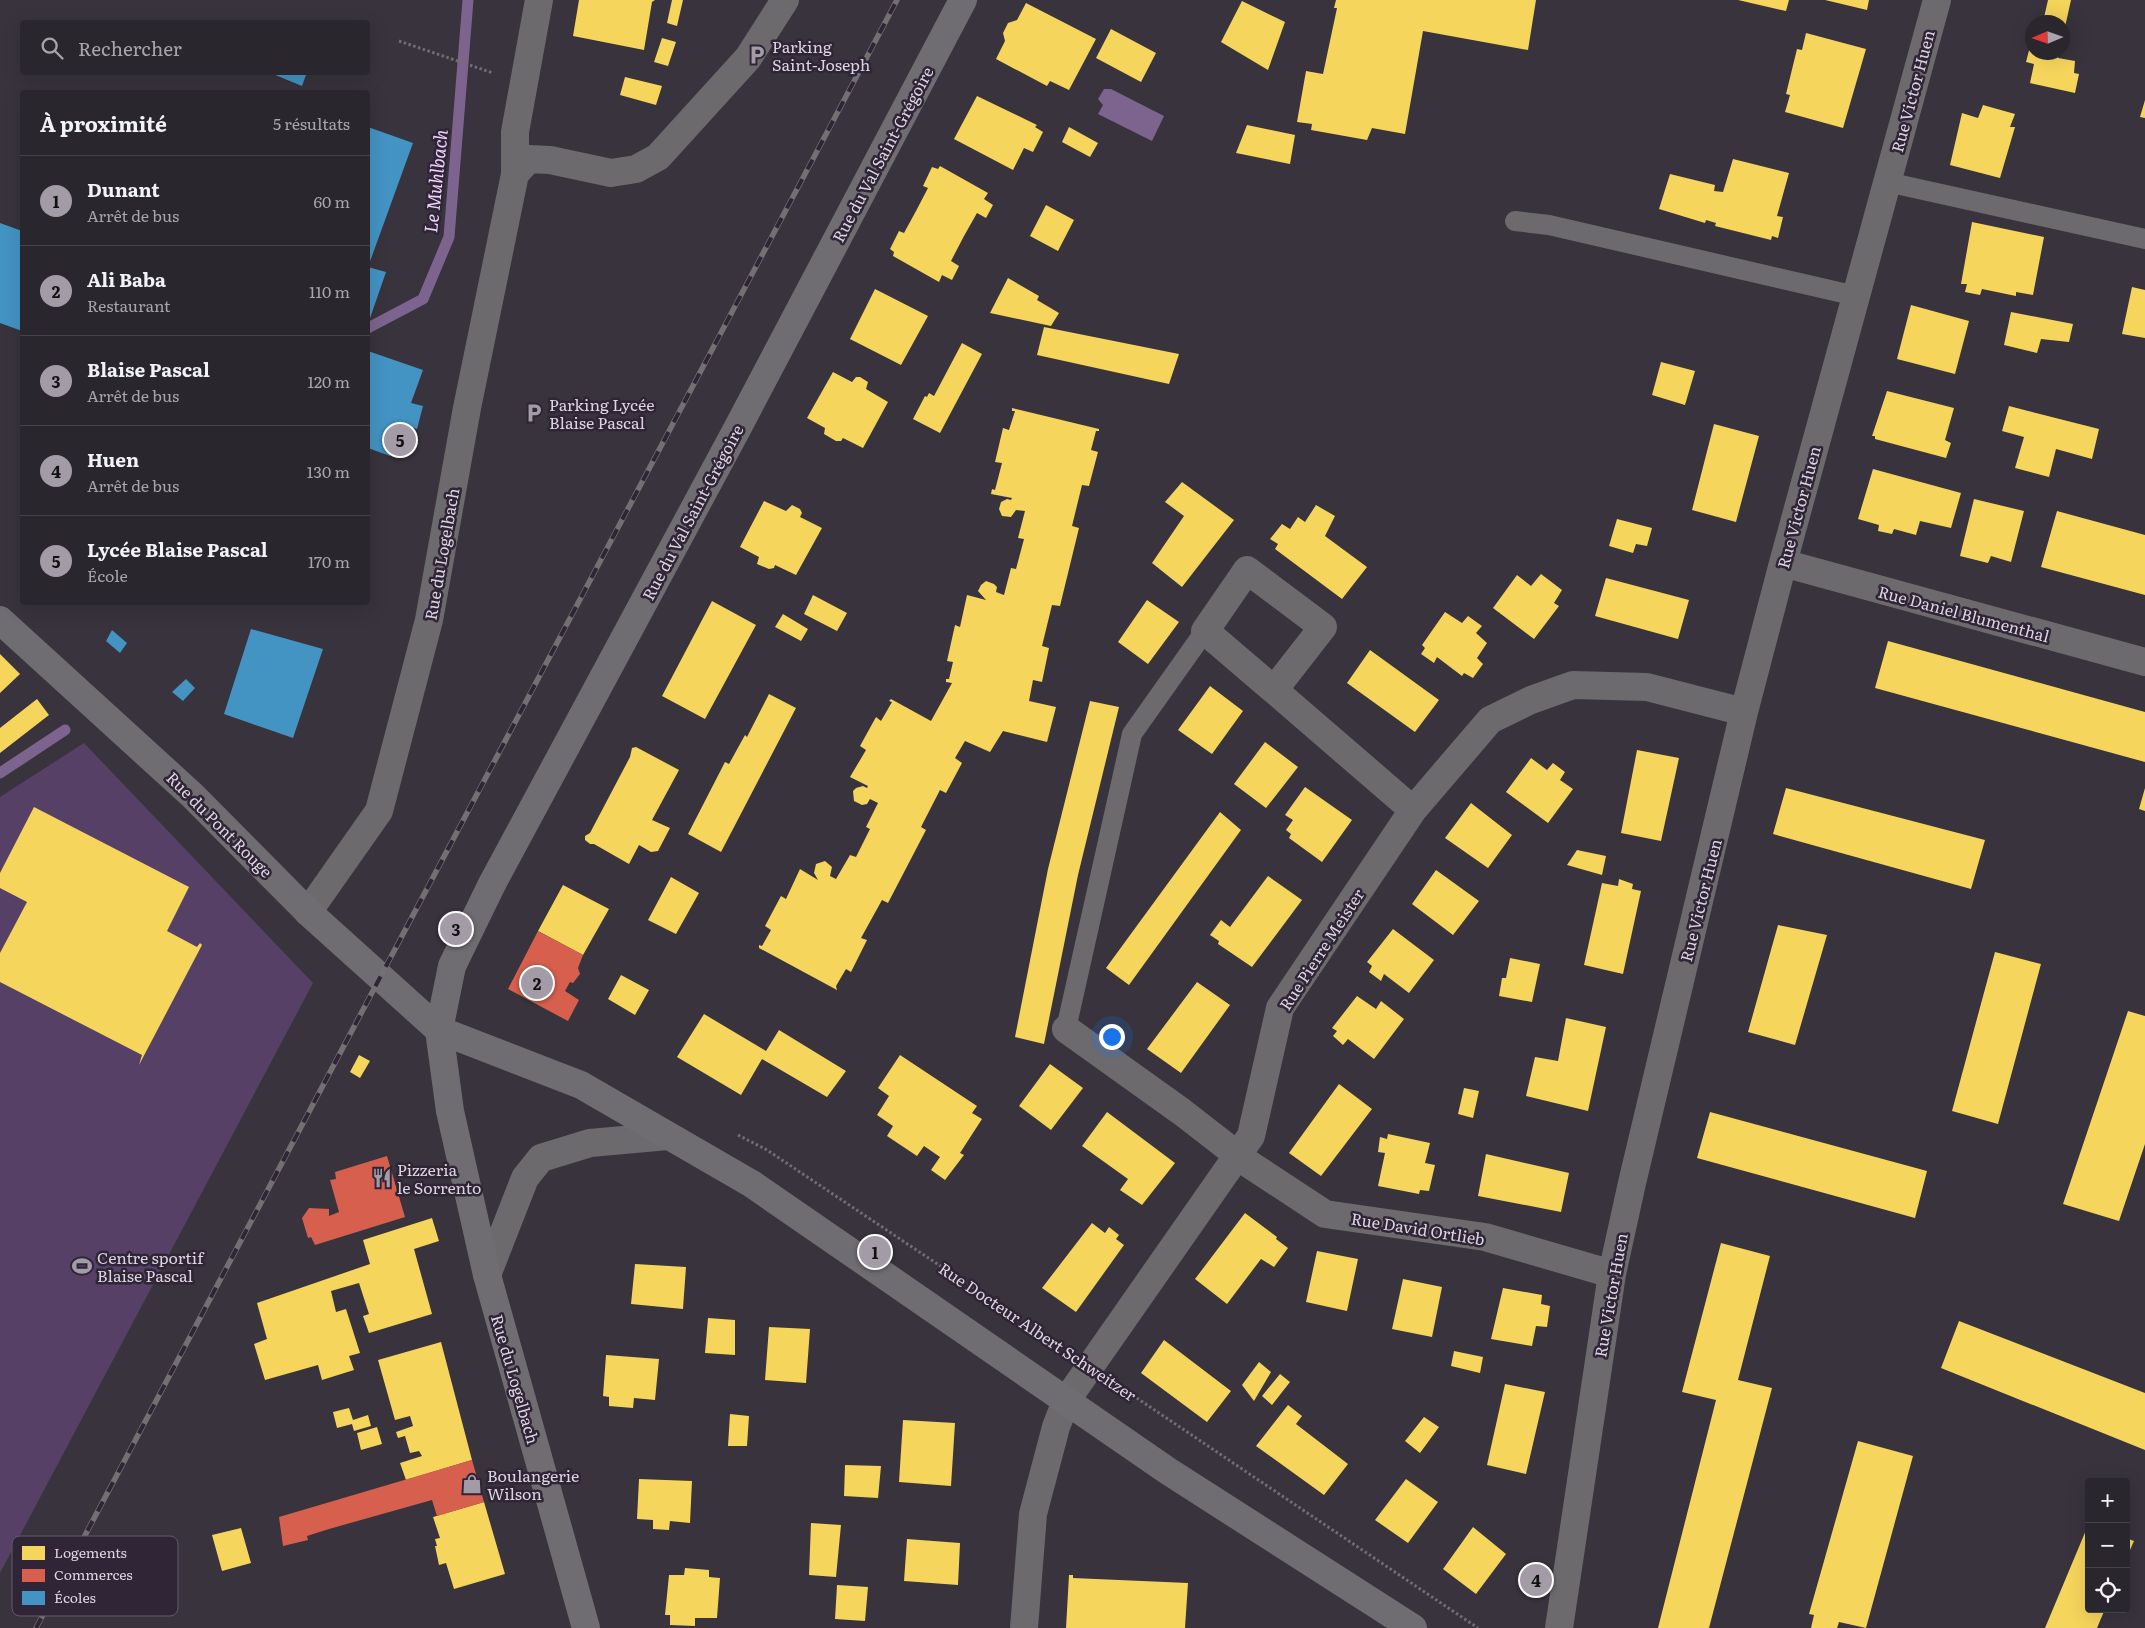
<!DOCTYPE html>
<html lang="fr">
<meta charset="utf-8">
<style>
:root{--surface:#2a262d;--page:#363239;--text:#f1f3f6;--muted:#a5a5aa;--line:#464349;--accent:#a39ca7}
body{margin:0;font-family:Literata,serif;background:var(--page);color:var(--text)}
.controls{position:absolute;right:15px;bottom:15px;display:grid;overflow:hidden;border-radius:5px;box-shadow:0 5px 20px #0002}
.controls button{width:45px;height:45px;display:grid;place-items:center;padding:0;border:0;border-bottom:1px solid var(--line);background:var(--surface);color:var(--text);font:25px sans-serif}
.compass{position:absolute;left:2025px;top:15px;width:45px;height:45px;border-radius:50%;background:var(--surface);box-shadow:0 5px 20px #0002;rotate:268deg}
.you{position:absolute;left:1111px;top:1036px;width:18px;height:18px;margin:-12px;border:4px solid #fff;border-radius:50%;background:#1a73e8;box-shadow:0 0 0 8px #1a73e833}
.badge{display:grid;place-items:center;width:32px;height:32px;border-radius:50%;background:var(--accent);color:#111;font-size:16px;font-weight:700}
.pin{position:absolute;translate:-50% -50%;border:2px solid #fff;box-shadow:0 1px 5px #0006}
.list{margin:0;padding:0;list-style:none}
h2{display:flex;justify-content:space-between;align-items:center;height:65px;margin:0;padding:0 20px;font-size:21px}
h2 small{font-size:16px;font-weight:400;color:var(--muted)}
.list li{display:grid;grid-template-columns:32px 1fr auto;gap:15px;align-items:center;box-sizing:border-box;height:90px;padding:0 20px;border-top:1px solid var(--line)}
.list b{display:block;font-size:19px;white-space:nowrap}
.list p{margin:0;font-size:16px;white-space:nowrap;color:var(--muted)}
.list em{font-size:16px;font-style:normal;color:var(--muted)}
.icon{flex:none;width:28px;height:28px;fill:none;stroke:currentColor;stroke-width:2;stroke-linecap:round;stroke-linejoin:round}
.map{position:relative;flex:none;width:2145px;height:1628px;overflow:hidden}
.search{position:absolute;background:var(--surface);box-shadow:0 5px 20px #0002;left:20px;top:20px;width:350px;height:55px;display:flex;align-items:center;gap:12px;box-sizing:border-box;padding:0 18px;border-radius:5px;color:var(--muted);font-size:19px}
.panel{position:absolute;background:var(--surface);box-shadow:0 5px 20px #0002;left:20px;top:90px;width:350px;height:515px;border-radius:5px}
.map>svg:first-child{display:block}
.green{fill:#574066}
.water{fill:#7d648e}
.homes{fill:#f6d55c}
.shops{fill:#d6604d}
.schools{fill:#4393c3}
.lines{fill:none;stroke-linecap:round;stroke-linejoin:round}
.stream{stroke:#7d648e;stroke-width:11}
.path{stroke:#716e72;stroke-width:3;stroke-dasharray:2.5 2.5;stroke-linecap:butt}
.lane{stroke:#6d6a6e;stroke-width:20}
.street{stroke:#6d6a6e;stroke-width:28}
.secondary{stroke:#6f6d72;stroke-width:28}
.rail-casing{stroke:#737074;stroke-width:5.5}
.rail{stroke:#2f2536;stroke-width:4;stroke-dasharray:11;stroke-linecap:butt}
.labels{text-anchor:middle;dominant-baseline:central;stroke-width:5;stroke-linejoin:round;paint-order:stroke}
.poi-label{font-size:16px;fill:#dcd5e1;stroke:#2f2536;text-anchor:start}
.street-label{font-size:16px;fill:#dcd5e1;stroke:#2f2536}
.water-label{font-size:18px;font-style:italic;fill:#eed4ff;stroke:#2f2536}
.key{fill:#2f2536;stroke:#635a69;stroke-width:1}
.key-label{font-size:14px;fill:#dcd5e1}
</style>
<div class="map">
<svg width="2145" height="1628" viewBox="0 0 2145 1628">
<rect width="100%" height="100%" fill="#38333c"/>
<path class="green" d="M84 743 313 983 0 1573V797Z"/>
<path class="water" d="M1104 89H1111L1164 116 1152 141 1098 114 1103 105 1098 99Z"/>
<path class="homes" d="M579 0H655L652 2 644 50 573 36Z
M672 0H683L677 26 667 23Z
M1336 0H1536L1528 50 1423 31 1405 134 1372 128 1367 140 1311 130 1312 124 1297 122 1306 71 1323 74 1337 8H1334Z
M1738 0H1789L1786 11Z
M1825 0H1869L1867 10Z
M2048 0H2071L2063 36 2062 22H2043Z
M1242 1 1285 22 1268 70 1221 42Z
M1026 3 1096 39 1069 90 1050 81 1047 86 996 59 1005 41 1003 33 1008 23 1017 20Z
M1111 29 1156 53 1141 82 1096 58Z
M1806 33 1866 49 1843 128 1785 112 1790 95 1786 94 1797 49 1802 50Z
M662 38 676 42 668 66 654 62Z
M2032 39V52H2060L2058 58 2075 61 2074 73 2079 74 2075 93 2030 83 2034 64 2026 62Z
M625 77 662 86 656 105 620 95Z
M977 96 1037 125 1035 127 1043 132 1033 152 1024 148 1013 170 954 139Z
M2145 100V118L2140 117Z
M1983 105 2015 114 2010 127H2015L2000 178 1950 165 1962 113 1978 118Z
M1247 125 1295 135 1290 164 1236 153Z
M1069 127 1098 143 1090 157 1062 142Z
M1733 159 1789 173 1777 216 1783 217 1778 238 1772 236 1771 240 1715 226 1716 223 1706 220 1705 223 1659 209 1670 174 1715 185 1714 191 1723 192Z
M940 166 988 193 984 199 993 205 986 218 977 213 964 236 951 261 959 266 952 280 942 275 939 282 893 256 894 252 890 249 899 231 904 233 916 211 928 188 923 186 932 167 938 169Z
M1046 205 1074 220 1058 251 1030 236Z
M1972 222 2044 237 2033 295 2016 292V296L1982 289 1980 295 1965 292 1967 284H1961Z
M1008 278 1039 296 1037 300 1059 313 1051 326 990 313Z
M2132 287 2145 290V338L2122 334Z
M875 289 928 316 901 365 850 339Z
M1911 305 1969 321 1955 374 1897 359Z
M2011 312 2073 324 2069 342 2041 339 2037 353 2004 345Z
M1044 327 1179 354 1169 384 1037 355Z
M962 343 982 354 940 433 913 419 925 396 927 397 929 393 934 396Z
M1661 362 1695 371 1685 405 1652 395Z
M833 372 852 382 856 377H860L868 382 866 389 888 402 863 448 843 438 841 441H836L824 434 825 428 807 418Z
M1887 391 1954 408 1945 440 1951 443 1946 458 1875 439V436H1872Z
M2009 406 2099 429 2092 459 2056 449 2049 477 2015 468 2024 437 2002 431Z
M1012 408 1099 429V431H1096L1091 450 1098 452 1089 486 1082 485 1072 526 1079 528 1060 606 1052 605 1042 646 1049 648 1042 682 1033 680 1029 701 1056 707 1047 742 1003 731 990 752 965 741 955 758 962 763 946 793 940 790 921 827 926 830 888 903 882 900 861 938 867 940 851 972 846 969 836 986 837 990 759 948V945L762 946 771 930 765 926 781 896 786 899 800 869 818 880 814 873 816 864 825 861 832 867 830 876 836 879 850 855 856 857 870 829 866 827 878 803 870 799 867 804 862 805 854 801 853 791 856 788 863 786 867 788 868 786 850 777 866 750 860 746 876 717 881 721 892 702 889 701 891 699 931 721 952 683 946 682V679H949L953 662 947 661 955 625 960 627 967 595 986 600 978 591 981 585 986 581 994 584 997 587 996 592 1004 595 1011 568 1016 569 1024 539 1018 538 1025 511 1016 510 1011 517 1002 516 999 509 1001 502 1007 499 1011 500 1012 498 991 494 992 489 995 490 1002 463 995 462 1003 428 1009 430 1015 411H1012Z
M1714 424 1759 436 1736 522 1692 510Z
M1873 469 1961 493 1951 528 1920 521 1916 535 1894 529 1892 534 1878 531 1879 525 1858 519Z
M1182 482 1234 520 1182 587 1152 563 1184 516 1165 502Z
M1974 499 2024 511 2011 562 1991 556 1988 563 1960 556Z
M764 501 786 511 792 505 800 509 802 513 800 517 822 528 796 575 775 565 774 568 769 569 757 564 759 557 740 547Z
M1316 505 1335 516 1325 536 1367 567 1342 599 1275 549 1278 544 1270 539 1282 524 1290 529 1298 517 1305 522Z
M2057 511 2145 535V595L2041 567Z
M1617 519 1652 528 1647 546 1636 544 1633 553 1609 546Z
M1541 574 1562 590 1554 603 1559 606 1534 639 1493 608 1517 575 1531 586Z
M1606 578 1689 600 1678 639 1595 616Z
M813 595 847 613 837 631 804 614Z
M1147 600 1179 622 1148 664 1118 642Z
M712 601 756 625 705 719 662 696Z
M1445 612 1462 623 1468 616 1482 626 1476 633 1487 643 1477 658 1483 664 1473 678 1464 673 1462 676 1437 657 1434 663 1421 654 1425 648 1422 645Z
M783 614 808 629 801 641 775 627Z
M1888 641 2145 712V762L1875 688Z
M1370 650 1439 700 1415 732 1347 683Z
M0 654 20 674 0 693Z
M1210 686 1243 711 1212 754 1178 730Z
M769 694 796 708 721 852 688 834 725 762 729 764 745 735 747 737Z
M37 699 49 715 0 753V728Z
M1090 701 1119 707 1078 875 1044 1044 1015 1037 1048 869Z
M1265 742 1298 767 1266 808 1234 784Z
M636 747 679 770 652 820 670 828 658 851 651 852 639 845 629 864 594 844H590L585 840V836L590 833 630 757 632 748Z
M1637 750 1679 758 1661 841 1621 833Z
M1531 758 1547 770 1553 763 1565 772 1560 780 1573 789 1548 823 1506 792Z
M1305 787 1352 820 1322 862 1289 838 1291 834 1286 830 1293 820 1285 815Z
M1786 788 1985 840 1971 889 1773 834Z
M2145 788V811L2139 809Z
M1471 803 1512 835 1488 868 1445 838Z
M34 807 189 887 167 931 197 947 200 943 202 945 139 1065 142 1055 0 982V953L27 902 0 888V873Z
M1220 812 1241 830 1129 985 1106 968Z
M1577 850 1606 856 1602 875 1567 865Z
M1436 870 1479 901 1453 935 1412 904Z
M1268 876 1302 900 1252 967 1218 944 1219 941 1210 935 1221 920 1230 927Z
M671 877 699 893 676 934 648 920Z
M1619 879 1633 884 1632 889 1641 891 1623 974 1584 965 1602 883 1618 886Z
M563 885 609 909 583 955 538 931Z
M1778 925 1827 935 1795 1045 1748 1032Z
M1393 929 1434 960 1409 993 1384 974 1381 981 1369 972 1372 966 1367 962Z
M1995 952 2041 964 1998 1124 1952 1111Z
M1510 958 1540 964 1532 1002 1499 996 1502 978H1506Z
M621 975 649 990 635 1015 608 999Z
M1197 982 1230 1005 1181 1073 1147 1049Z
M1357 996 1376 1009 1381 1001 1404 1019 1374 1059 1348 1039 1343 1045 1333 1036 1337 1031 1332 1028Z
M2128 1011 2145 1016V1144L2119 1221 2063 1204Z
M704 1014 766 1051 779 1030 846 1071 827 1097 762 1059 741 1095 677 1057Z
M1566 1018 1606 1027 1588 1111 1526 1096 1535 1057 1558 1061Z
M359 1055 370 1061 360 1078 350 1072Z
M900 1055 977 1106 972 1113 982 1119 960 1153 964 1155 945 1180 931 1170 940 1157 924 1146 917 1156 887 1136 893 1126 877 1115 889 1096 878 1088Z
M1050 1064 1083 1088 1051 1130 1019 1106Z
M1339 1084 1372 1109 1321 1176 1289 1153Z
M1464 1088 1479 1091 1473 1118 1458 1114Z
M1107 1112 1175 1163 1142 1205 1120 1190 1128 1179 1082 1146Z
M1710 1112 1927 1171 1915 1218 1697 1158Z
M1388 1134 1430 1143 1425 1163 1435 1165 1429 1191 1420 1190 1419 1194 1378 1186 1385 1153 1378 1152 1380 1137 1387 1139Z
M1486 1154 1569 1173 1561 1212 1478 1196Z
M1245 1213 1277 1237 1276 1239 1288 1248 1274 1267 1261 1259 1227 1304 1195 1279Z
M432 1218 439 1241 414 1249 432 1314 369 1333 363 1316 369 1314 359 1283 331 1291 336 1312 346 1309 360 1353 349 1356 354 1370 322 1380 318 1365 265 1380 254 1344 267 1339 257 1303 370 1264 363 1240Z
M1092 1223 1105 1233 1109 1227 1119 1235 1116 1239 1124 1245 1076 1312 1042 1288Z
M1721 1243 1770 1256 1738 1380 1772 1388 1709 1628H1658L1716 1400 1682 1392Z
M1317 1251 1358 1259 1347 1311 1306 1302Z
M635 1264 686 1267 683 1309 631 1304Z
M1403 1279 1442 1287 1432 1337 1392 1329Z
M1503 1288 1542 1295 1541 1304 1550 1306 1547 1327 1536 1326 1532 1346 1491 1339Z
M708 1318 735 1320V1355L705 1353Z
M1959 1321 2145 1393V1450L1941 1368Z
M769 1327 810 1329 806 1383 765 1380Z
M1164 1340 1231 1391 1207 1422 1141 1373Z
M441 1342 472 1460 406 1480 400 1463 422 1456 419 1451 410 1453 405 1436 398 1438 396 1432 413 1426 410 1416 395 1420 378 1360Z
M1454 1351 1483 1357 1480 1373 1451 1366Z
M606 1355 659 1359 655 1400 634 1398 633 1408 609 1406V1397L603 1396Z
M1259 1362 1271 1372 1254 1401 1242 1385Z
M1280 1374 1290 1382 1272 1405 1262 1396Z
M1505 1384 1545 1392 1526 1474 1487 1465Z
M1288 1405 1302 1416 1296 1424 1348 1464 1324 1495 1256 1446Z
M349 1408 353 1420 368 1415 371 1426 354 1431 352 1424 337 1428 333 1412Z
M730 1414 749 1416 747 1446H728Z
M1424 1417 1439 1427 1420 1453 1405 1441Z
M903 1420 955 1423 951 1486 899 1482Z
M377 1427 382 1444 361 1450 357 1433Z
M1858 1441 1913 1456 1866 1628 1839 1622 1837 1628H1811L1814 1615 1809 1614Z
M845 1465 881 1466 878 1498 844 1496Z
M639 1479 692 1481 690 1523 670 1521 669 1530 653 1529V1520L637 1519Z
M1406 1479 1438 1502 1408 1543 1375 1520Z
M484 1502 505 1574 454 1589 446 1563 439 1565 435 1546H437L435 1539 440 1538 433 1517Z
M811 1523 841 1525 836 1577 809 1575Z
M2089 1523V1609H2105L2097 1628H2045Z
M1473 1527 1506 1554 1476 1594 1443 1569Z
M241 1528 251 1563 222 1571 212 1535Z
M2126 1538 2134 1541 2126 1559Z
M907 1539 960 1543 958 1585 904 1581Z
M685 1568 709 1570V1577L720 1578 717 1618H695V1626L670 1625V1615H665L669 1575H684Z
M1069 1575H1073V1578L1188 1583 1185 1628H1066Z
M837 1585 868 1587 865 1621 835 1619Z"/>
<path class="shops" d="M538 931 583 955 578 968 580 974 573 983 570 982 565 991 579 1000 568 1021 508 989Z
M387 1156 405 1217 315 1245 311 1237 308 1238 302 1218 309 1208 329 1209V1216L339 1212 330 1180 336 1179 335 1172Z
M472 1460 484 1502 437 1516 432 1500 329 1529 307 1536 308 1540 283 1546 279 1517Z"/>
<path class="schools" d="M268 72H307L302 86Z
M368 127 413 143 368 267Z
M0 223 22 231V331L0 323Z
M368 267 386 272 368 324Z
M368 351 423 370 411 403 423 406 417 429 401 424 390 456 368 448Z
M251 629 323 649 293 738 224 714Z
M112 630 127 643 120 653 106 641Z
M186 679 195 688 183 701 172 692Z"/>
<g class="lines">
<path class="stream" d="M368 328 423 299 449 237 468 0
M0 773 65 730"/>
<path class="path" d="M399 41 493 73
M738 1135 767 1150 1063 1348
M1116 1384 1478 1628"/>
<path class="lane" d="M1887 182 2145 239
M1515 221 1549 225 1856 296
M1066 1029 1132 734 1205 631"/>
<path class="street" d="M515 174 529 159 550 160 611 173 636 169 658 157 748 58 785 0
M1783 563 2145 662
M1247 570 1323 627 1274 690 1205 631Z
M1274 690 1413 810
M308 912 379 811 429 620 467 408 515 174V132L539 0
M1066 1029 1182 1112 1249 1164 1325 1214 1485 1237 1612 1274
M487 1275 525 1178 541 1158 590 1143 668 1136
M1024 1628 1033 1514 1056 1427 1066 1401 1251 1136 1280 1008 1413 810 1490 720 1531 700 1573 685 1647 687 1744 712
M1559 1628 1612 1274 1632 1183 1744 712 1783 563 1937 0"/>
<path class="secondary" d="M0 620 193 796 308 912 439 1030 581 1085 752 1184 1168 1471 1413 1628
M586 1628 487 1275 450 1111 439 1030 452 966 492 884 737 429 963 0"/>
<defs>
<path id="rail" d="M36 1628 897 0"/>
</defs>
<use href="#rail" class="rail-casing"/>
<use href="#rail" class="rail"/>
</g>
<defs>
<symbol id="parking-bare" viewBox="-9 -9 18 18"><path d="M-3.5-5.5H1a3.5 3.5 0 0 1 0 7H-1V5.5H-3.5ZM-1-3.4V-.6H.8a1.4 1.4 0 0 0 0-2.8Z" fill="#a39ca7" stroke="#2f2536" stroke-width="2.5" paint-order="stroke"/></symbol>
<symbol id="restaurant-bare" viewBox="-9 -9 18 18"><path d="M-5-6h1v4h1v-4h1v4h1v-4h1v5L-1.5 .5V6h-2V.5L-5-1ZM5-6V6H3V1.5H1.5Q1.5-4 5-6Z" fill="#a39ca7" stroke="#2f2536" stroke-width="2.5" paint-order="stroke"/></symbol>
<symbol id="stadium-bare" viewBox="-9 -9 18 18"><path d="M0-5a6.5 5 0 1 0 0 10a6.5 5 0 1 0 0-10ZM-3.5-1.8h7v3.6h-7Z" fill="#a39ca7" stroke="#2f2536" stroke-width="2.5" paint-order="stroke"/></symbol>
<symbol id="shop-bare" viewBox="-9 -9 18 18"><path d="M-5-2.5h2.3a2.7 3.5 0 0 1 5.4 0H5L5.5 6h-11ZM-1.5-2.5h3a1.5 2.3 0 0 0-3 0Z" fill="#a39ca7" stroke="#2f2536" stroke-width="2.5" paint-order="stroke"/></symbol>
</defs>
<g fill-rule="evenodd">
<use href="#parking-bare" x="743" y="41" width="28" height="28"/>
<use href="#parking-bare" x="520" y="399" width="28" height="28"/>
<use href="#restaurant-bare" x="368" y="1164" width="28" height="28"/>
<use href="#stadium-bare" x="68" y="1252" width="28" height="28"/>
<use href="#shop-bare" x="458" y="1470" width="28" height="28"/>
</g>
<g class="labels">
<g class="poi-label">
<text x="772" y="46">Parking<tspan x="772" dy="18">Saint-Joseph</tspan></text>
<text x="549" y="404">Parking Lycée<tspan x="549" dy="18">Blaise Pascal</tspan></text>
<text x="397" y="1169">Pizzeria<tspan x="397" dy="18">le Sorrento</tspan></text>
<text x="97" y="1257">Centre sportif<tspan x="97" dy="18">Blaise Pascal</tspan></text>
<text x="487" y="1475">Boulangerie<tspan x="487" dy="18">Wilson</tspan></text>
</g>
<g class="street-label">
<text transform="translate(1912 91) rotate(-75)">Rue Victor Huen</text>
<text transform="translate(882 154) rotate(-62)">Rue du Val Saint-Grégoire</text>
<text transform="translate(1798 507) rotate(-75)">Rue Victor Huen</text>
<text transform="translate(692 512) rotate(-62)">Rue du Val Saint-Grégoire</text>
<text transform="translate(441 554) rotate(-80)">Rue du Logelbach</text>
<text transform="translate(1964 613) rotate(15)">Rue Daniel Blumenthal</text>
<text transform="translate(220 824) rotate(45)">Rue du Pont Rouge</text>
<text transform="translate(1700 900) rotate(-76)">Rue Victor Huen</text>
<text transform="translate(1321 949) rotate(-57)">Rue Pierre Meister</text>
<text transform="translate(1418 1228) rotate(9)">Rue David Ortlieb</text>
<text transform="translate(1610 1295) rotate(-80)">Rue Victor Huen</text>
<text transform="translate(1038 1331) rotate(34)">Rue Docteur Albert Schweitzer</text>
<text transform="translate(516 1379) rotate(74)">Rue du Logelbach</text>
</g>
<g class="water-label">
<text transform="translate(435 181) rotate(-84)">Le Muhlbach</text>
</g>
</g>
<rect x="12" y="1536" width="166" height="80" rx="8" class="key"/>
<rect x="22" y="1546" width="23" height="14" fill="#f6d55c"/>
<rect x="22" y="1569" width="23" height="13" fill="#d6604d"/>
<rect x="22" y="1591" width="23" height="14" fill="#4393c3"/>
<g class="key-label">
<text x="54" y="1558">Logements</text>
<text x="54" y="1580">Commerces</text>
<text x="54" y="1603">Écoles</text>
</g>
</svg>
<div class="controls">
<button>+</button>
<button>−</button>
<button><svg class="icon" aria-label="locate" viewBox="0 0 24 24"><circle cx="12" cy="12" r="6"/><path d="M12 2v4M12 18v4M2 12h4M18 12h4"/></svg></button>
</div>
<svg class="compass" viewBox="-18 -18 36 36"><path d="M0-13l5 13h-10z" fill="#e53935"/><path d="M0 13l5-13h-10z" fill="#a5a5aa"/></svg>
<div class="you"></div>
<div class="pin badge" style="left:875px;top:1252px">1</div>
<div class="pin badge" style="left:537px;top:983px">2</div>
<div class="pin badge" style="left:456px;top:929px">3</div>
<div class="pin badge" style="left:1536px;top:1580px">4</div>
<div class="pin badge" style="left:400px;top:440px">5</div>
<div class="search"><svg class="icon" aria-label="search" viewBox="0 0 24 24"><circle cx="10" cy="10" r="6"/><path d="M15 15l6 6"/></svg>Rechercher</div>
<section class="panel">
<h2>À proximité<small>5 résultats</small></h2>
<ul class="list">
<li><span class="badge">1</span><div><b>Dunant</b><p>Arrêt de bus</p></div><em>60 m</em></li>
<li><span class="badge">2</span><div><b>Ali Baba</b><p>Restaurant</p></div><em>110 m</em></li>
<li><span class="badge">3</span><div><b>Blaise Pascal</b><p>Arrêt de bus</p></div><em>120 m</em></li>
<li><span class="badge">4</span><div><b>Huen</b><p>Arrêt de bus</p></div><em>130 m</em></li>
<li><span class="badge">5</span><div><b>Lycée Blaise Pascal</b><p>École</p></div><em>170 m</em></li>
</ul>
</section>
</div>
